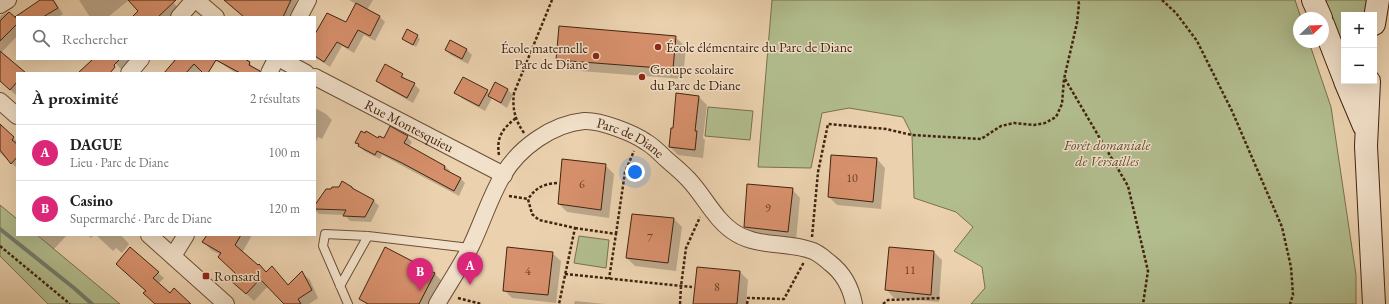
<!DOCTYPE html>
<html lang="fr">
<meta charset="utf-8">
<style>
:root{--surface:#fff;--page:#f6f6f6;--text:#202124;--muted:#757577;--line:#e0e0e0;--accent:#db2777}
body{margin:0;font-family:"EB Garamond",serif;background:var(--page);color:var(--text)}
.controls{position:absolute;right:12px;top:12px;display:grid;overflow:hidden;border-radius:0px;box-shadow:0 4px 16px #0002}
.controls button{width:36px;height:36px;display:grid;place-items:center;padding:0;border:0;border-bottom:1px solid var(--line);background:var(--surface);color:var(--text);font:20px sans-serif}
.compass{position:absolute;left:1293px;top:12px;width:36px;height:36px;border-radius:50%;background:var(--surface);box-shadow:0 4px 16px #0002;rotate:67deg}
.you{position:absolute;left:635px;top:172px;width:14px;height:14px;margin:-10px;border:3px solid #fff;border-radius:50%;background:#1a73e8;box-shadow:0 0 0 6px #1a73e833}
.badge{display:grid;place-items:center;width:26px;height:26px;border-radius:50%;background:var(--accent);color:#fff;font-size:13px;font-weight:700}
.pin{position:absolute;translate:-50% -33px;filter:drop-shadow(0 1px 2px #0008)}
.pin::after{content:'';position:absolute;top:21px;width:14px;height:12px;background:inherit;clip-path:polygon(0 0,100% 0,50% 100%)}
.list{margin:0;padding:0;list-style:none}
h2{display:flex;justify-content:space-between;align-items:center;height:52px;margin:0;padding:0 16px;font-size:17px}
h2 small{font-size:13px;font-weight:400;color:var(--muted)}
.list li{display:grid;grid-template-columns:26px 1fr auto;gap:12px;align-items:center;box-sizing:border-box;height:56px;padding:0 16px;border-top:1px solid var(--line)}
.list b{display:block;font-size:15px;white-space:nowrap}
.list p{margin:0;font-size:13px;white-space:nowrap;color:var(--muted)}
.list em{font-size:13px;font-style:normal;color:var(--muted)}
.icon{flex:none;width:22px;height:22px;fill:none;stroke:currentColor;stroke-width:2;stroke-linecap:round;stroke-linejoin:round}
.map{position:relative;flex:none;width:1389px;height:304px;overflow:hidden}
.search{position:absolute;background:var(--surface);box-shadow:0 4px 16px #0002;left:16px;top:16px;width:300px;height:44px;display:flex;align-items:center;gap:10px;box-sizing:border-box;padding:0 14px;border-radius:0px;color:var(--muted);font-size:15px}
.panel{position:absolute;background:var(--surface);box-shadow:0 4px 16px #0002;left:16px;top:72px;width:300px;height:164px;border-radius:0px}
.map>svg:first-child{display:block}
.green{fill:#b2bd8e;stroke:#7a704e}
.shadow{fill:#0003}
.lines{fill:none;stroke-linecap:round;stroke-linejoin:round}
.stream{stroke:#767c6d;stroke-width:4}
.building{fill:#d7906c;stroke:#42240f}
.lane-casing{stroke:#6c4f37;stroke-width:10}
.street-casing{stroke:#6c4f37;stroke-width:18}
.secondary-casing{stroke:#42240f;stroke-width:24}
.path{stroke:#42240f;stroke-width:2.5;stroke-dasharray:3 2;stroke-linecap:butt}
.lane{stroke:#f2e1ca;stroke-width:8}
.street{stroke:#f2e1ca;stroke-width:16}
.secondary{stroke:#f2e1ca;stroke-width:22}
.poi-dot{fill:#8f2418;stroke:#f2e1ca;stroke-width:1.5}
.labels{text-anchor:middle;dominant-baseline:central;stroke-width:3;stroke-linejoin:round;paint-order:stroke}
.number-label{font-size:12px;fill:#673f26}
.poi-label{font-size:14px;fill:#42240f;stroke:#f2e1ca;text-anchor:start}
.street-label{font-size:14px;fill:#42240f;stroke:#f2e1ca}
.park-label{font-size:14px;font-style:italic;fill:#5e4a2f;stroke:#f2e1ca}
</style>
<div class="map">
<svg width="1389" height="304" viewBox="0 0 1389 304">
<rect width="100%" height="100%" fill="#ebd1ae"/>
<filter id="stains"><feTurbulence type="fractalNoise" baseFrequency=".005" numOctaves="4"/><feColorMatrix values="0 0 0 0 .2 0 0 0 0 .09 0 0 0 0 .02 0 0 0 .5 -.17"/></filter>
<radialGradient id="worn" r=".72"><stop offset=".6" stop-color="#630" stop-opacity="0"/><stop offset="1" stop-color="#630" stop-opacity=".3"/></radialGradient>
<path class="green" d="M772 0H1295L1301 18H1299V42H1309L1331 107 1356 275V304H971L985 288 982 267 954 251 973 227 956 212 914 198 912 135 903 117 849 108 822 113 811 168 758 167Z
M1321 0H1367L1365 15H1344V52Z
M708 107 753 111 750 140 705 136Z
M0 205 17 219V235H37L120 304H48L0 256Z
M579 236 609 240 606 268 574 263Z"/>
<path class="shadow" d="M42 0H54L63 14 58 17H17V36L1 53 24 73H17L16 95 0 81V17L2 15 8 12 14 18Z
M79 0H137H129L108 17H90Z
M148 0H171L180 10 173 17H134Z
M225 0H297L296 3 298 6 293 17H242L243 16Z
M349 0H373L367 10 380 17 385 22 375 41 364 35 354 53 342 46 330 67 315 57V37L346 24 357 5Z
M417 36 420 39 416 47 406 41Z
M675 37 686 47 683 79 567 70 557 59Z
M450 41 467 50 472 55 468 64 451 55 446 50Z
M113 59H135L124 72 117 65Z
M175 59H211L199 73H165L175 62 173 61Z
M217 59H243L249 63 257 71V73H233L234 72 225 66Z
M402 75 408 81 414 84 420 90 413 103 383 86 377 81Z
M507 89 513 95 507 108 492 98 485 111 463 99 457 94 487 91 490 94Z
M677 95 699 97 707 105 703 138 705 140 703 158 678 155 670 147 674 129Z
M315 108 326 114 332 120 322 139 318 137 315 143Z
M0 126 17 141V168L0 153Z
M407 137 412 142 409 147 445 166 450 171 449 173 460 178 465 183 459 196 382 155 380 159 364 151 356 142Z
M832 156 877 159 885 168 881 209 837 205 829 197Z
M605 165 614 174 609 218 567 212 559 204Z
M352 187 356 192 374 201 379 206 371 222 350 221 345 215 319 214 315 210V207Z
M792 189 800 198 796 240 753 235 745 226Z
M674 219 682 227 676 271 635 266 627 258Z
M38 235H67L54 249Z
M88 235H94L91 238Z
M96 235H121L129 244 122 253 116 248 113 251Z
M207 235H252L242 253 258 267 259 265 267 273 289 286 302 273 310 280 318 298 309 304H286L268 286 254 301 239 287 237 274 221 255 211 250 204 242Z
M890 248 934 252 942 260 939 302 894 298 886 289Z
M552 253 561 261 556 303 512 298 504 290Z
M698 268 740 272 748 280 746 304H694Z
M123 269 158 273 164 278 158 284 170 295 190 304H156L147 291Z
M435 274 445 284 435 304H366L360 298Z
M575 301 605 304H574Z"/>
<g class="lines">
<path class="stream" d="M0 229 74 288 92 304"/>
</g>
<path class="building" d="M40 0H53L58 8 43 17H15L17 19V24L0 41V21L9 12 15 17Z
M128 0H176L158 17H132L138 11Z
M224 0H291L283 17H244Z
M356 3 380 16 370 36 358 30 348 48 337 42 324 62 315 56V34L327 13 346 22Z
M559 26 676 36 673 69 556 60Z
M407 29 418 35 413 45 402 39Z
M450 40 467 49 462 59 445 50Z
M0 51 26 73H17V82L10 90 0 81Z
M93 59H120L114 65 115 67 110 73H78Z
M176 59H245L250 62 249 65 260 71V73H240L216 60 208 73H203L194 64 186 73H164Z
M385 64 403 74 401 77 415 83 407 98 376 81Z
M463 77 488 90 479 106 454 93Z
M495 82 508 89 501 103 488 96Z
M676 93 699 96 695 131H697L695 150 669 147 671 128H673Z
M0 124 14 137 12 140 17 144V157L11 164 0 150Z
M390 126 408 136 404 143 445 166 444 169 461 178 454 191 402 163 377 151 375 155 358 146 359 144 355 143 361 131 365 133 366 131 378 138 379 136 384 138Z
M831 155 877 158 873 202 828 197Z
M562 159 606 164 601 210 558 204Z
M342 181 352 187V188L374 200 365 217 343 216 346 210 315 209V205L326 189H331L332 187H339Z
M747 184 793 188 788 232 744 227Z
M632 214 674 218 668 263 626 258Z
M207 235H241L235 245 258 265 259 264 266 272 272 266 288 285 302 271 312 290 298 299 301 304H284L260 279 246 294 230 280 236 274 218 257 221 253 202 242Z
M130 247 159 272 153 278 170 293 174 288 191 304H155L143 293 146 291 116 264Z
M385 247 435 273 419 304H368L359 299Z
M507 247 553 252 548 295 503 291Z
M889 247 934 251 931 295 885 290Z
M697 267 740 271 737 304H693Z"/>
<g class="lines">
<defs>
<path id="lane" d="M340 286 368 236
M348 304 323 246 325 234 368 236 470 248"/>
<g id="street">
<path d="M196 0 216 17"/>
<path d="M0 5 8 0"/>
<path d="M179 17 194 0"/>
<path d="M299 17 308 0"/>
<path d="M280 59 306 73"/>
<path d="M129 73 141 59"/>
<path d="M269 73 276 59"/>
<path id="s1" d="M315 77 504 175"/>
<path d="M0 101 17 116"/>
<path d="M149 235 226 304"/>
<path d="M173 256 186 235"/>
<path id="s2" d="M437 304C448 285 461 266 471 246 482 223 490 197 503 175 519 148 552 124 584 121 600 120 633 133 646 142 653 146 659 152 665 158 673 165 682 172 689 180 705 197 716 222 737 234 759 247 787 242 810 250 818 252 824 258 830 263 843 273 851 288 854 304"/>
</g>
<path id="secondary" d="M1313 0 1321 18
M1323 24 1344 78
M1374 24 1378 0
M1345 81 1364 126
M1369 81 1366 146 1374 304"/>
</defs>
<use href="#lane" class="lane-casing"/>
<use href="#street" class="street-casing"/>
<use href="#secondary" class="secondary-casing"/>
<path class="path" d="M1162 0 1176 13 1197 41 1232 111 1282 227 1291 267 1293 295 1290 304
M1065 79 1128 186 1148 271 1143 304
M524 133C515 120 512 108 514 93L552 0
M499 155C496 137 503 128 516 118
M557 183C542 184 536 188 528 199L532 214 539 220 575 228 559 304
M509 196 528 199
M575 228 616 234 609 279
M616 234 625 172 634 151
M812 237 818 172 828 124 886 129 912 135 981 139 1001 126 1014 123 1034 125 1045 123 1056 117 1062 104 1064 79 1077 23 1079 4 1078 0
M0 246 70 304
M565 274 692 287
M458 298 481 304
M680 304 681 286 686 248 700 217
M747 304 748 298 784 299 804 262
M883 304 888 300 941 298"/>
<use href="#lane" class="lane"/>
<use href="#street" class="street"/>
<use href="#secondary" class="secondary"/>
</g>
<g class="poi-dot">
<circle cx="658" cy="47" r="4"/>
<circle cx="596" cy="56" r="4"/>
<circle cx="642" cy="77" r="4"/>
<rect x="202" y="272" width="8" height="8" rx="2"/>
</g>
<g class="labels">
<g class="number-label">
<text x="852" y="178">10</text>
<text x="582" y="184">6</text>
<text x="768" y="208">9</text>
<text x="650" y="238">7</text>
<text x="910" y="270">11</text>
<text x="528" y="271">4</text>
<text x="717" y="287">8</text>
</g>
<g class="poi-label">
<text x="666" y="47">École élémentaire du Parc de Diane</text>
<text x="588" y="48" text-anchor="end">École maternelle<tspan x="588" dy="16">Parc de Diane</tspan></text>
<text x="650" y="69">Groupe scolaire<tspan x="650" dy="16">du Parc de Diane</tspan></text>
<text x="214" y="276">Ronsard</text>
</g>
<g class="street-label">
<text stroke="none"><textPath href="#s1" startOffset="106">Rue Montesquieu</textPath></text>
<text stroke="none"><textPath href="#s2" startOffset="296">Parc de Diane</textPath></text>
</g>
<g class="park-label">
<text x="1107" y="145">Forêt domaniale<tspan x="1107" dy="16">de Versailles</tspan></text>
</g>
</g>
<rect width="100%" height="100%" filter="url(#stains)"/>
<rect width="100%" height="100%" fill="url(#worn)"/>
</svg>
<div class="controls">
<button>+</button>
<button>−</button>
</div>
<svg class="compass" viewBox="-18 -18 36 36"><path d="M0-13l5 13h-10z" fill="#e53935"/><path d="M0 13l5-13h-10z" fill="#757577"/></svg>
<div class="you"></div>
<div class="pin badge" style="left:470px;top:285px">A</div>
<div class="pin badge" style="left:420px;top:291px">B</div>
<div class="search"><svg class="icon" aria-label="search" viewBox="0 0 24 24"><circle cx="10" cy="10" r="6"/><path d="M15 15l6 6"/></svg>Rechercher</div>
<section class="panel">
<h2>À proximité<small>2 résultats</small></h2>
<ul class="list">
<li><span class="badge">A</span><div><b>DAGUE</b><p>Lieu · Parc de Diane</p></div><em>100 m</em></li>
<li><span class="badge">B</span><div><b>Casino</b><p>Supermarché · Parc de Diane</p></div><em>120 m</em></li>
</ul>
</section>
</div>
